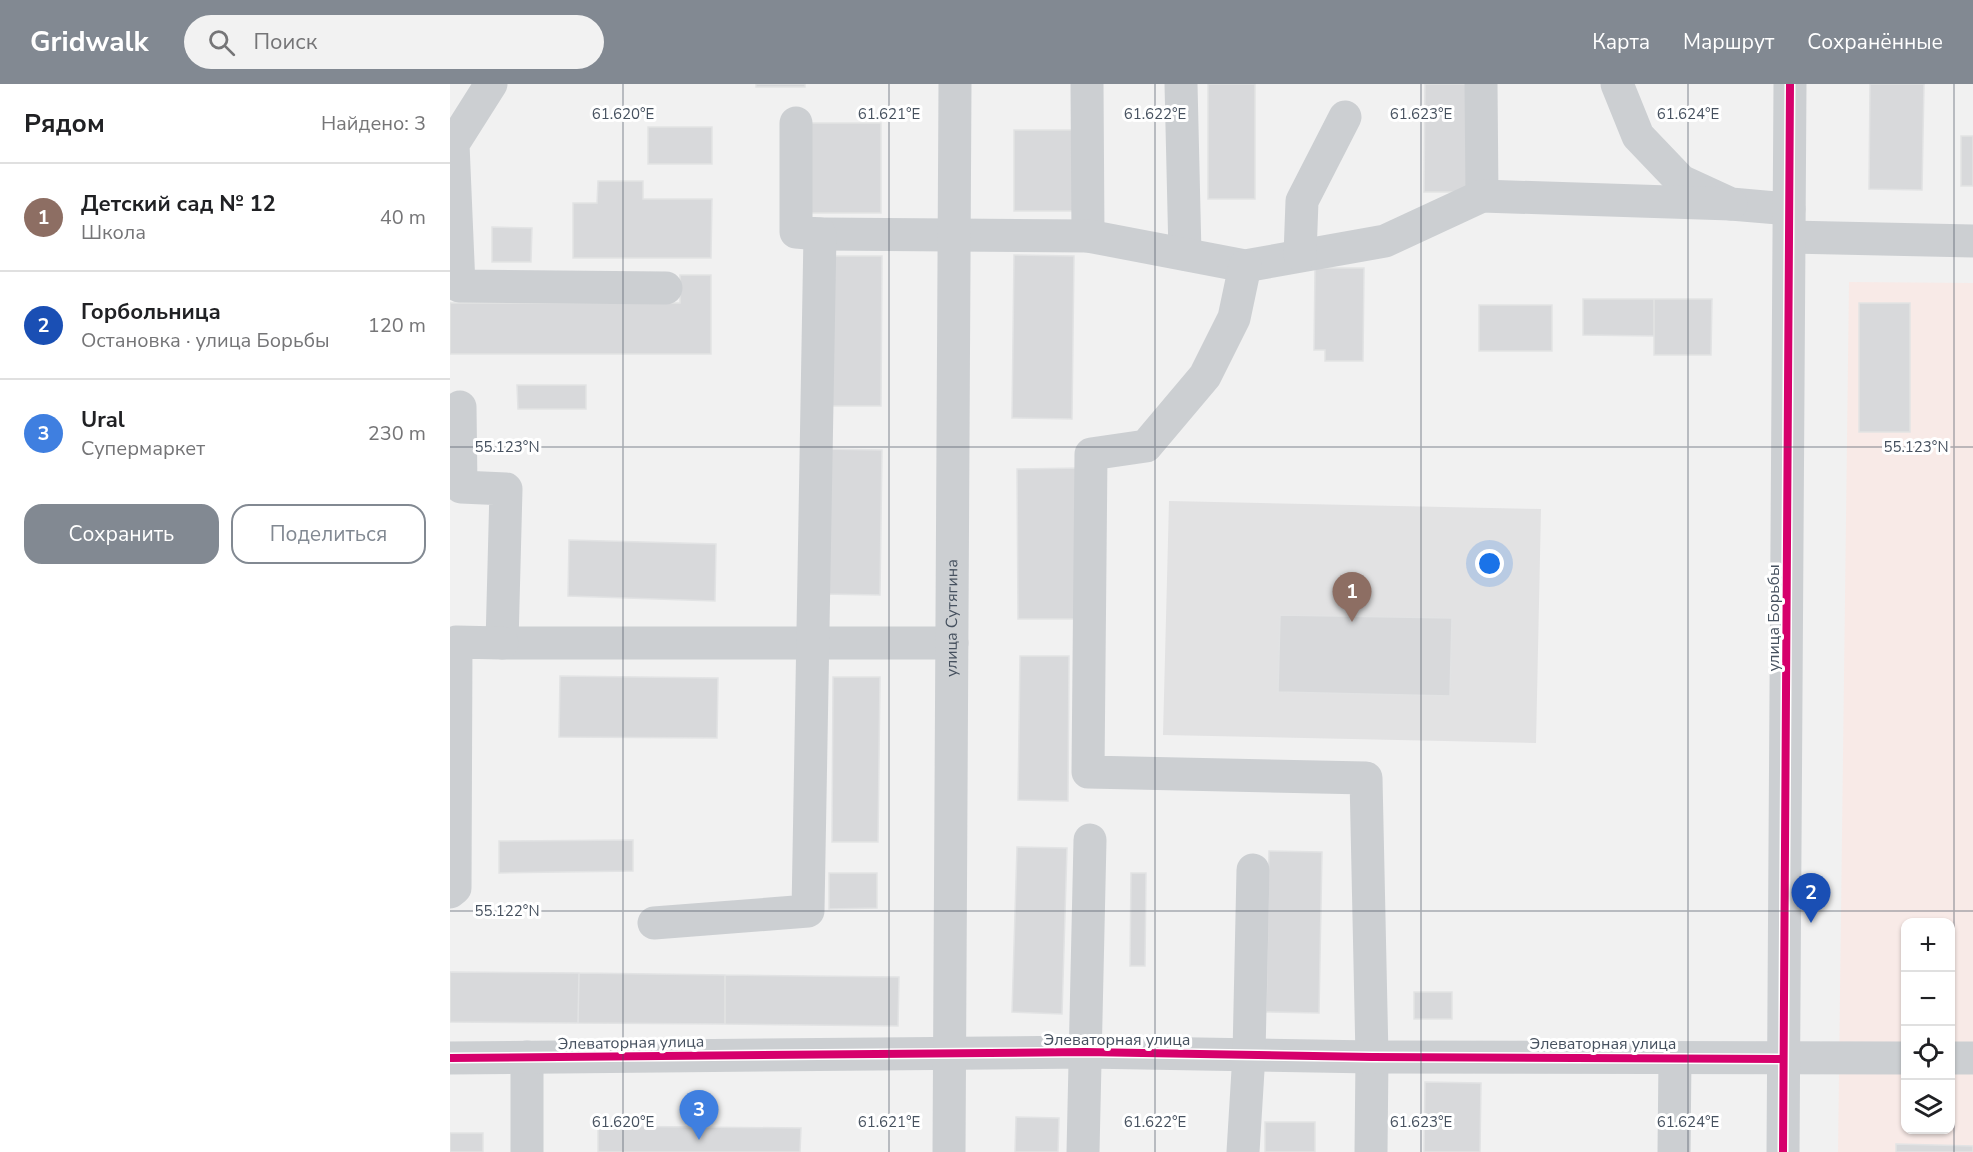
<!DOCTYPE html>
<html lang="ru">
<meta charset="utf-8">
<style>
:root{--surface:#fff;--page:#f2f2f2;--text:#202124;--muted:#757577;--line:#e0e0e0;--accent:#828992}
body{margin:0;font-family:"Nunito Sans",sans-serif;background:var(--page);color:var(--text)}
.controls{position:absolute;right:18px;bottom:18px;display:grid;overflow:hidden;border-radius:12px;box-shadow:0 2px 4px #0004}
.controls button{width:54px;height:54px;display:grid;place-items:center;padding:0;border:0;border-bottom:2px solid var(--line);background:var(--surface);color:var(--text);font:30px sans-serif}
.you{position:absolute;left:1040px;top:480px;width:21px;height:21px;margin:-15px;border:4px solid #fff;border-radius:50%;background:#1a73e8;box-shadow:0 0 0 9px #1a73e833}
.badge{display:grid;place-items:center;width:39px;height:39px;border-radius:50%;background:var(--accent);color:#fff;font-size:20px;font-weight:700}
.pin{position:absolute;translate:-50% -50px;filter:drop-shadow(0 2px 3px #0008)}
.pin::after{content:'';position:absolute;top:32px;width:21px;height:18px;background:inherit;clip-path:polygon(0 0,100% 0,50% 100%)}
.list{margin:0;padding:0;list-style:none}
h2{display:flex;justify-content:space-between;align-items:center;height:78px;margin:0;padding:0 24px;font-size:26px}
h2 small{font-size:20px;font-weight:400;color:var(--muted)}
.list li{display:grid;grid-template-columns:39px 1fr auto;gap:18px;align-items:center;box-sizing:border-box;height:108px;padding:0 24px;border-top:2px solid var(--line)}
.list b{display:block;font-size:22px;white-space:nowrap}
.list p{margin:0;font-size:20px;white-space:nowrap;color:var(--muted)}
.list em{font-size:20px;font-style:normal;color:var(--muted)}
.actions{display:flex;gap:12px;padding:18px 24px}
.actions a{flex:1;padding:14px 0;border:2px solid var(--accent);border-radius:18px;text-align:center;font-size:21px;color:var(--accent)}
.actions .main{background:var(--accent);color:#fff}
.icon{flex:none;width:33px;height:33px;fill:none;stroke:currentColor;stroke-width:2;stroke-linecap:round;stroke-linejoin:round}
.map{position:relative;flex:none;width:1523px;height:1068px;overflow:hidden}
header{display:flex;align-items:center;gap:36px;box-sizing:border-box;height:84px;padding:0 30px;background:var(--accent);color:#fff}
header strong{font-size:28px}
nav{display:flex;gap:33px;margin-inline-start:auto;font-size:21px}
.search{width:420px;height:54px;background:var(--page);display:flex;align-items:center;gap:15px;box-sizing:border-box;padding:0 21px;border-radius:33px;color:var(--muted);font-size:22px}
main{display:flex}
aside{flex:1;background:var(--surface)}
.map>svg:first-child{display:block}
.education{fill:#e2e2e3}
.medical{fill:#f8eae7;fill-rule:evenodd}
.building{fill:#d8d9db;stroke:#e2e3e4;stroke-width:1.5}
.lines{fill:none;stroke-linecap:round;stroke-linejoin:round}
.minor{stroke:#cccfd2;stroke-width:33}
.cycleway-casing{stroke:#fff;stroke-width:11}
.cycleway{stroke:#d6006c;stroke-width:8}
.ticks{fill:none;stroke:#46515f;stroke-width:1.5;stroke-opacity:0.45}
.labels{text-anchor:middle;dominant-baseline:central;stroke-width:6;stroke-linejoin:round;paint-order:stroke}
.street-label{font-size:16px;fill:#46515f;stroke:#fff}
.ticks-label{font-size:15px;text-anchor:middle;fill:#46515f;stroke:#fff;stroke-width:6;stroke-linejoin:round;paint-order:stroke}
</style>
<header>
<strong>Gridwalk</strong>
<div class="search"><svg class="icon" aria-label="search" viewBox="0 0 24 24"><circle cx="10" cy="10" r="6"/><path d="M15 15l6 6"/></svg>Поиск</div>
<nav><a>Карта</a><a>Маршрут</a><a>Сохранённые</a></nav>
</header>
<main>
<aside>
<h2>Рядом<small>Найдено: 3</small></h2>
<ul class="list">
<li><span class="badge" style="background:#8d6e63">1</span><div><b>Детский сад № 12</b><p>Школа</p></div><em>40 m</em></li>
<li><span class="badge" style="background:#1a4fb4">2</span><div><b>Горбольница</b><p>Остановка · улица Борьбы</p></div><em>120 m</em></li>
<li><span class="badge" style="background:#3f7fe0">3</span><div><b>Ural</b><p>Супермаркет</p></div><em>230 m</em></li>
</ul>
<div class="actions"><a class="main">Сохранить</a><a>Поделиться</a></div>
</aside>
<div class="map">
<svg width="1523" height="1068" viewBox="0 0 1523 1068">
<rect width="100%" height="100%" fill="#f1f1f1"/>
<path class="education" d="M719 417 1091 425 1086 659 713 651Z"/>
<path class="medical" d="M1399 198 1523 199V1068H1388ZM1456 838H1500V1046H1456Z"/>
<path class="building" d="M306 0H355V3H306Z
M758 0H805V115H758Z
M975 0H1017V108H974Z
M1420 0H1474L1472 106 1419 105Z
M360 39H431V129H360Z
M198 43H262V80H198Z
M564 46H630V127H564Z
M1511 52H1523V102H1511Z
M148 97H193V115H262L261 174H123V119H147Z
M42 143 82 144 81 178H42Z
M564 171 624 172 622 335 562 334Z
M377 172H432L431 322H376Z
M865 184H914L913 277H875V266H864Z
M230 191H261V270H0V219H230Z
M1133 215H1204V252L1133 251Z
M1204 215H1262L1261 271H1204Z
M1409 219H1460V348H1409Z
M1029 221H1102V267H1029Z
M67 301H136V325H68Z
M373 365 432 366 430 511 373 510Z
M631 384 632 535H568L567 385Z
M119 456 266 460 265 517 118 512Z
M830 531 1002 534 1000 612 828 608Z
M570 572H619L618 717 568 716Z
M110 592 268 594 267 654 109 653Z
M383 593H430L428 758H382Z
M183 756V787L49 789V757Z
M567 763 617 764 612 930 562 928Z
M819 767 872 768 869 929 816 928Z
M379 789H427V824L379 825Z
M681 789H696L695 882H680Z
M0 888 129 889 128 939 0 938Z
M129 889 275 891V940L128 939Z
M275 891 449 893 448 942 275 940Z
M964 908H1002V935H964Z
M975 998 1031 999 1030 1068H974Z
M566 1033 609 1034 608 1068H565Z
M815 1038H865V1068H815Z
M148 1042 351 1044 350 1068H148Z
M0 1049H33V1068H0Z
M1446 1060 1523 1062V1068H1446Z"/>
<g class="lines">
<g class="minor">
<path d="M41 0 3 60 9 202 216 204"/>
<path d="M637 0 638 152"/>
<path d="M731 0 735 170"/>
<path d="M1031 0 1032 112"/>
<path d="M1167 0 1188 52 1231 97 1281 120 1339 125"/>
<path d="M370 150 638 152 795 182 935 157 1032 112 1281 120"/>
<path d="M1340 153 1523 157"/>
<path d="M850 171 852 117 895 33"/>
<path d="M795 182 784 234 755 292 696 362 641 370 638 688 916 694 922 973 921 1068"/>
<path d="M10 323 11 403 56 405 52 559H502"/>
<path d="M0 808 5 804 6 558 52 559"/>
<path d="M204 839 358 827 370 150 346 148V39"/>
<path d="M77 973V1068"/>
<path d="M0 974 635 968 922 973 1456 974"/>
<path d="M1500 974H1523"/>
<path id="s1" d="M499 1068 505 0"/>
<path d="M633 1068 640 756"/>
<path d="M793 1068 799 970 803 786"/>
<path d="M1224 1068 1225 974"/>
<path d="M1333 1068 1340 0"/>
</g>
<defs>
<path id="cycleway" d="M0 974 635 968 922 973 1333 975
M1333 1068 1340 0"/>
</defs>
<use href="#cycleway" class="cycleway-casing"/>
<use href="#cycleway" class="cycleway"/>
</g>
<path class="ticks" d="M173 0V1068M439 0V1068M705 0V1068M971 0V1068M1238 0V1068M1504 0V1068M0 363H1523M0 827H1523"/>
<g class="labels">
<g class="street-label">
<text stroke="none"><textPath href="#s1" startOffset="534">улица Сутягина</textPath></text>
<text transform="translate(1324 534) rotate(-90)">улица Борьбы</text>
<text x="667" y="956">Элеваторная улица</text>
<text transform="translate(181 959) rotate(-1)">Элеваторная улица</text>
<text x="1153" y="960">Элеваторная улица</text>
</g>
</g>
<g class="ticks-label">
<text x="173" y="35">61.620°E</text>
<text x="439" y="35">61.621°E</text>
<text x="705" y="35">61.622°E</text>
<text x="971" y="35">61.623°E</text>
<text x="1238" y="35">61.624°E</text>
<text x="57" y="368">55.123°N</text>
<text x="1466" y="368">55.123°N</text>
<text x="57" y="832">55.122°N</text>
<text x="173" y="1043">61.620°E</text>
<text x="439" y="1043">61.621°E</text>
<text x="705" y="1043">61.622°E</text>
<text x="971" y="1043">61.623°E</text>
<text x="1238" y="1043">61.624°E</text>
</g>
</svg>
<div class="controls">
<button>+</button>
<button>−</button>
<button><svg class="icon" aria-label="locate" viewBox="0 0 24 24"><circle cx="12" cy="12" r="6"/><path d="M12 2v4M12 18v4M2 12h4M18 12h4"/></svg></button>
<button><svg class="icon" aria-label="layers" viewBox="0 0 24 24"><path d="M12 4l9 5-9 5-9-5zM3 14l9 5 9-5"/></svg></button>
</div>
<div class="you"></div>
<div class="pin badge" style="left:902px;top:538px;background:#8d6e63">1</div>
<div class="pin badge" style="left:1361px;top:839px;background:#1a4fb4">2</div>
<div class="pin badge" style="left:249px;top:1056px;background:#3f7fe0">3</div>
</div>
</main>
